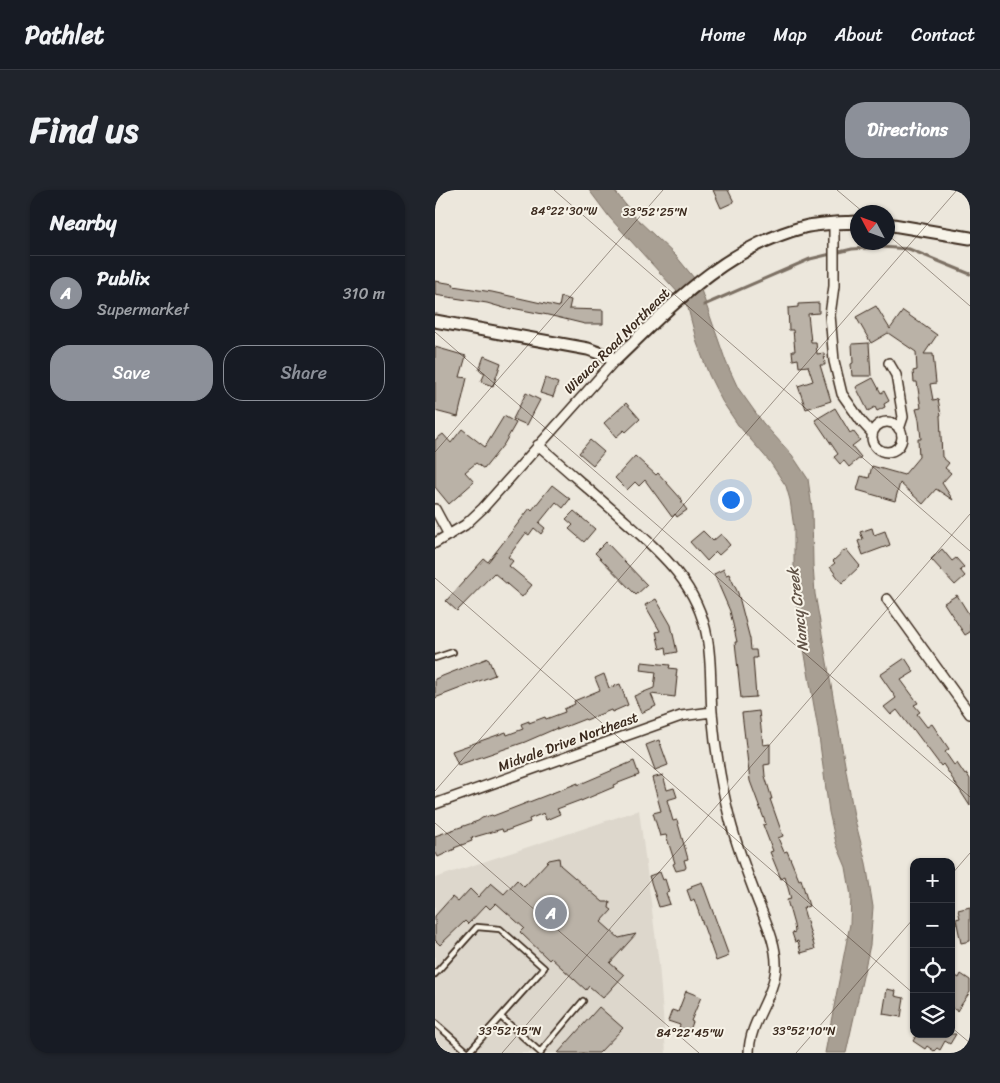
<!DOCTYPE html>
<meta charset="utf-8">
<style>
:root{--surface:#171b24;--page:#20242c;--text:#f1f3f6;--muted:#9ea1a6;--line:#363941;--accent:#8c9099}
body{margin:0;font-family:Sriracha,sans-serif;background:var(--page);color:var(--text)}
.controls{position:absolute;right:15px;bottom:15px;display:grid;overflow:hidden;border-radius:10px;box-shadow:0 1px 4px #0004}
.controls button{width:45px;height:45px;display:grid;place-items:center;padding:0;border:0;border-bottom:1px solid var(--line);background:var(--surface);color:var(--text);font:25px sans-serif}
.compass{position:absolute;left:415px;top:15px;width:45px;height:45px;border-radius:50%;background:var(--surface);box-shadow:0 1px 4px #0004;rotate:311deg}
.you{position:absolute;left:295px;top:309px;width:18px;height:18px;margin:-12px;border:4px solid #fff;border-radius:50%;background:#1a73e8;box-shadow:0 0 0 8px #1a73e833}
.badge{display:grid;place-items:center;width:32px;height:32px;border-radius:50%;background:var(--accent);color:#fff;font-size:16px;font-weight:700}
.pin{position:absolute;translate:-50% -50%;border:2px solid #fff;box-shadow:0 1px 5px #0006}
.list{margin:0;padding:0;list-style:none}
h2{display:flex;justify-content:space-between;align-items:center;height:65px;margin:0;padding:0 20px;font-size:21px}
h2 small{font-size:16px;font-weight:400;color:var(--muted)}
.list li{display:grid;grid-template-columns:32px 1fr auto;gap:15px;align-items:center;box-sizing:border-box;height:75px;padding:0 20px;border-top:1px solid var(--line)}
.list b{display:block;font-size:19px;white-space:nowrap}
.list p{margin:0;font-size:16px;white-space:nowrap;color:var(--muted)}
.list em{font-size:16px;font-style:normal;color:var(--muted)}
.actions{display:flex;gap:10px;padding:15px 20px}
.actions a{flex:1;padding:11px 0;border:1px solid var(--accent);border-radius:20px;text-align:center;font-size:18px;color:var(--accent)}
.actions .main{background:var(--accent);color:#fff}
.icon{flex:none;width:28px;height:28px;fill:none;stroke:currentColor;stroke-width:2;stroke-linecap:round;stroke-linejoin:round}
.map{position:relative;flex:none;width:535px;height:863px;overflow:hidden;border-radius:20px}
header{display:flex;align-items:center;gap:30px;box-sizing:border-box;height:70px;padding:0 25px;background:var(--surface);border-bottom:1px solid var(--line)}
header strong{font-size:24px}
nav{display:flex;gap:28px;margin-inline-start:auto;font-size:18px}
.intro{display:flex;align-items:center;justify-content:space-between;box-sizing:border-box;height:120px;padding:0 30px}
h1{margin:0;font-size:35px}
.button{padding:12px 22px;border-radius:20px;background:var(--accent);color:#fff;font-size:18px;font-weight:700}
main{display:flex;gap:30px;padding:0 30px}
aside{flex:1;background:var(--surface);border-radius:20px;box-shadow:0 1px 4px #0004}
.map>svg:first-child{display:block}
.built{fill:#ddd7cc}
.water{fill:#a89f93;stroke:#7c7064}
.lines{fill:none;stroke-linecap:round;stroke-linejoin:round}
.stream{stroke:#7c7064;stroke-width:3}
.building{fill:#bab2a7;stroke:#3b2a1e}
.service-casing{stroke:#3b2a1e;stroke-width:8}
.minor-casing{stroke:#3b2a1e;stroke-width:12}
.tertiary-casing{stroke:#3b2a1e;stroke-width:15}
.service{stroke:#f7f3e8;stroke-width:4.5}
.minor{stroke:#f7f3e8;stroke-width:9}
.tertiary{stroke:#f7f3e8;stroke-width:11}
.ticks{fill:none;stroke:#3b2a1e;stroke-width:1;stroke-opacity:0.45}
.labels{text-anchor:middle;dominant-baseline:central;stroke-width:4;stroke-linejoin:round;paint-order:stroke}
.street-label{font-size:14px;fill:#3b2a1e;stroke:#f7f3e8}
.water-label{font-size:15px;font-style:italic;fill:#615347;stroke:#f7f3e8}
.ticks-label{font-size:12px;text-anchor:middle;fill:#3b2a1e;stroke:#f7f3e8;stroke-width:4;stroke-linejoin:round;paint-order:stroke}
</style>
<header>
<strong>Pathlet</strong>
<nav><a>Home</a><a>Map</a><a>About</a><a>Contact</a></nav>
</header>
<div class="intro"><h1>Find us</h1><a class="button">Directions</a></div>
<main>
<aside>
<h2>Nearby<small></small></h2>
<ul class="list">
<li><span class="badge">A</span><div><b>Publix</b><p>Supermarket</p></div><em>310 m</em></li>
</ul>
<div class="actions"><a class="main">Save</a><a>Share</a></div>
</aside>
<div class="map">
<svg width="535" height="863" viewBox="0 0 535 863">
<rect width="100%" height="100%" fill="#ece7dc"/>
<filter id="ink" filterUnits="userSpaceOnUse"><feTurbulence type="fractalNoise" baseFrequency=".02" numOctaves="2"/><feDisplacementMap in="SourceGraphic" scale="10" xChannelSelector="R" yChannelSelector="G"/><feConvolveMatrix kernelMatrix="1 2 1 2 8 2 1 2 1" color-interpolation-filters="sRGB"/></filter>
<g filter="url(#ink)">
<path class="built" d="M204 620 224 774 231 863H0V688Z"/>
<path class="water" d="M154 0H179L201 28 241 66 259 88 266 100 291 172 303 198 328 233 357 265 373 289 377 318 378 375 380 404 419 626 431 673 438 717 435 755 411 863H390L415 734 416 706 411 677 401 653 394 622 383 539 359 402V338L355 310 351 296 335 272 303 235 287 211 274 185 262 153 253 118 246 106 175 28Z"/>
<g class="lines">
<path class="stream" d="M269 115 375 69 417 59 446 57 474 59 535 84"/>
</g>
<path class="building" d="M278 0H293L299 12 286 18Z
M0 91 19 94 18 96 57 102 124 117 126 107 136 110 134 119 168 120V134H150L113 125 77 118 76 120 52 113 0 105Z
M384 113V123L373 124 376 152H381L382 164 389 163 390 175H385L396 211 371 219 363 196 378 191 373 176 364 177 363 169 358 170 357 161H360L358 140H354L353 118 363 117V114Z
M441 116 455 139 468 121 502 145 489 164H498L501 193 495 194 498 210 503 209 506 225H505L507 267 514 273 510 278 516 283 507 293 518 310 501 299 488 314 465 293 460 311 422 300 426 286 434 288 437 276 469 285 484 267 483 249H486L484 230 481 219 486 218 482 192H479L478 181 482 180 481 162 453 143 436 153 421 127Z
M434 153 436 186H417L416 174 418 173 417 154Z
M0 157 31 166 25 187 32 188 23 227 0 221Z
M49 166 66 173 58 196 46 192 50 183 44 180Z
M110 188 123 193 118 207 105 203Z
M438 188 446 203 449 201 454 211 449 214 450 217 442 221 440 217 433 221 421 197Z
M91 203 105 210 92 235 78 229Z
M191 213 205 229 191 242 189 240 181 247 169 233Z
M400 218 415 243 418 241 425 250 417 256 426 267 414 277 409 271 405 274 399 267 403 264 380 230Z
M69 226 81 233 69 254 49 279 41 273 30 282 39 292 14 314 0 297V250L8 244 16 253 27 239 50 257Z
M155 250 169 262 158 275 144 263Z
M200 266 221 285 223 283 248 311 246 312 252 320 242 327 240 324 237 327 210 290 204 296 200 292 192 300 180 288Z
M117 295 135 309 128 318 121 312 104 333 110 338 106 344 99 338 94 345 91 343 73 367 78 371 74 376 97 395 87 407 59 383 22 421 11 411 49 369 53 372 95 318 97 320Z
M139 321 160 339 149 352 134 339 138 335 131 329Z
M437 338 439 345 450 341 455 355 428 365 423 351 428 349 425 342Z
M268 341 278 351 286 344 295 355 284 365 281 362 272 371 255 352Z
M171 352 212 395 201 405 160 363Z
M411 359 425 376 407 393 395 377 400 373 398 371Z
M507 359 517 371 521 368 529 377 525 380 530 386 520 395 496 369Z
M289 379 291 385 294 384 303 403 315 449 316 460H321L322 468H318L321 507 306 508 300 452H302L295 421 279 384Z
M522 405 535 426V442L530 445 509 413Z
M221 409 236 435 242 462 232 464 231 457 225 459 221 442 225 441 210 415Z
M53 468 60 485 0 508V489Z
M470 468 479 482 466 490 483 513 479 515 485 522 482 524 492 537 497 534 514 559 510 562 519 575 522 573 530 585 532 584 535 589V616L508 574 506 576 479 540 478 541 462 520 456 525 449 517 461 508 445 485Z
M207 472 235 475 234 478 242 479 241 487H242L240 507 216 504 221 516 206 523 199 506 219 498 221 482 206 480Z
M169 484 174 498 185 494 193 515 177 522 176 520 151 530 150 529 122 540V538L90 552 23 575 17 561 71 542 72 545 88 539 86 534 94 531V533L110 527 111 529 130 522 129 519 140 514 139 511 165 500 160 488Z
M324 521 328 555 335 554V574L329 575 330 586 337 609H335L348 646 343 648 349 662 352 661 364 690 366 689 374 716 368 718 380 759 366 763 363 751 360 752 357 743 360 742 359 735 352 710 356 709 350 687 346 689 335 662 338 661 328 635 331 634 315 591 307 523Z
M224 550 233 575 220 580 211 555Z
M199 571 204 585 178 595 179 597 146 611V610L122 619 125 624 111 630 109 623 94 629 95 632 68 642 67 639 36 648 37 651 19 658 20 659 3 667 0 661V646L43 631 47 628 57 625 58 626 143 593V595Z
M228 585 232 600 239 598 242 607 232 610 238 631 242 630 253 669 249 670 251 677 250 679 241 681 238 674 240 673 231 645 225 646 218 623 226 621 217 588Z
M124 668 125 675 168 712H175L174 718 177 720 166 732 184 748 201 744 175 773 189 785 168 808 154 796 151 800 116 768 114 770 85 742 89 738 61 713 55 719 51 715 33 734 30 731 5 755 0 750V726L17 707 23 712 35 699 43 707 56 693 69 704 82 690 89 697 114 670Z
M225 682 228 690 230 689 234 702 231 703 235 714 224 717 214 686Z
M267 692 294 766 281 771 259 709 256 711 252 700 257 698 256 696Z
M535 717V751L526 753 521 729 525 728 523 720Z
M516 783 524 788 526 784 535 790V802L522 821 516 817Z
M452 799 461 801 460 806 469 808 466 827 448 824Z
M251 801 266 807 256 831 258 832 254 843 244 839 245 835 233 831 237 820 243 822Z
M164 817 188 838 164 863H123Z
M482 844 487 847 489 844H521L515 854 510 851 505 860 502 858 499 861 492 856 490 859 478 851Z"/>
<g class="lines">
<defs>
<path id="service" d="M0 468 18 462
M0 784 42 737 65 739 109 778 33 863
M66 827 106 863
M0 833 34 863
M105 862 148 811"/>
<path id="minor" d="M399 33V96L395 125 399 171 407 204 426 231 437 243
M454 173 461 185 468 227 464 239
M437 247a15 15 0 1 1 30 0a15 15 0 1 1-30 0Z
M103 255C129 277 154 300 180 322 220 358 262 390 272 447 277 472 275 497 277 522 280 558 286 595 295 630 302 657 312 683 322 709 330 730 342 754 341 777 339 808 314 832 314 863
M0 319 14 345
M0 353 30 335 48 318 181 169
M452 409 535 524
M0 614 246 526 277 522"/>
<path id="tertiary" d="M452 34 535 48
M0 131 153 159 181 169C238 114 290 58 369 37 386 33 405 33 422 32"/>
</defs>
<use href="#service" class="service-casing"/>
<use href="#minor" class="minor-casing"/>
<use href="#tertiary" class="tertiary-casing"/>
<use href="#service" class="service"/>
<use href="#minor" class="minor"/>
<use href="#tertiary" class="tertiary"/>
</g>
</g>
<path class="ticks" d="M119 0 535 361M402 0 428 22M452 44 535 116M0 142 535 607M0 262 228 0M0 388 479 804M0 601 522 0M0 633 264 863M516 685 535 663M516 837 535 853M67 863 535 324M361 863 479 728"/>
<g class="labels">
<g class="street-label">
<text transform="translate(182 151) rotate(-45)">Wieuca Road Northeast</text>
<text transform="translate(133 552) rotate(-20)">Midvale Drive Northeast</text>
</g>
<g class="water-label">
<text transform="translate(363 420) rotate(-97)">Nancy Creek</text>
</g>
</g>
<g class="ticks-label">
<text x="129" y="25">84°22'30"W</text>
<text x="220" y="26">33°52'25"N</text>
<text x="75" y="845">33°52'15"N</text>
<text x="369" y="845">33°52'10"N</text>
<text x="255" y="847">84°22'45"W</text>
</g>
</svg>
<div class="controls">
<button>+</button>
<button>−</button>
<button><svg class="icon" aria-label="locate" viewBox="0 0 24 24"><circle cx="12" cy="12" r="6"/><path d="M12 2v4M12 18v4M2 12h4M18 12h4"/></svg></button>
<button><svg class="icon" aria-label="layers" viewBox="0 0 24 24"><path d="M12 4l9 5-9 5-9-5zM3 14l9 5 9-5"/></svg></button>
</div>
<svg class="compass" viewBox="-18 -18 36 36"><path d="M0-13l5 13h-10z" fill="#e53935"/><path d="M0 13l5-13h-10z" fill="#9ea1a6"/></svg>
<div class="you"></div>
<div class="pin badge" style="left:116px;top:723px">A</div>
</div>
</main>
